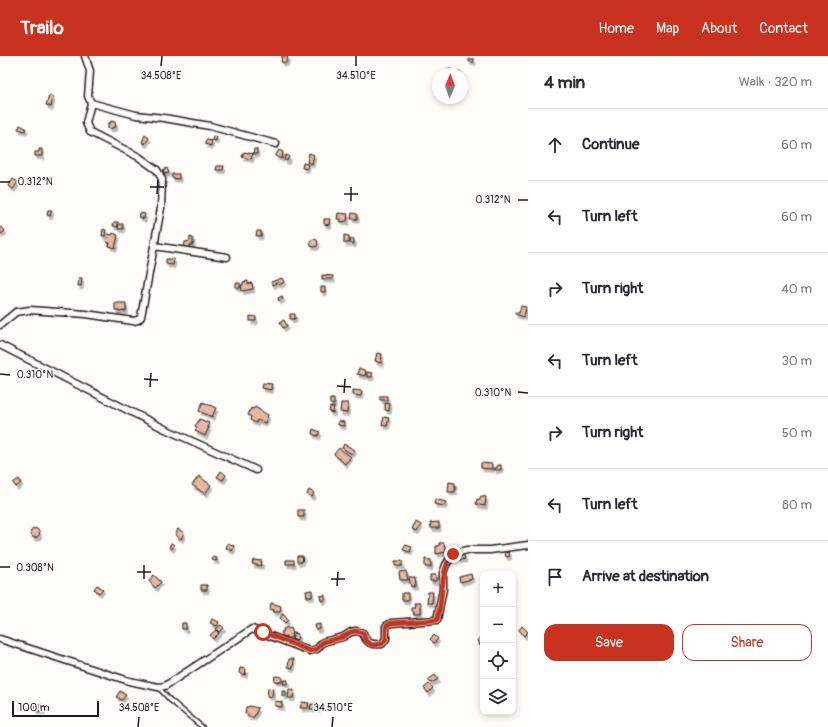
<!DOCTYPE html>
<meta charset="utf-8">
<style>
:root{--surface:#fff;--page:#f7f7f7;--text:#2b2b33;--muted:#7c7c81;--line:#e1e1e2;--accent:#c8321e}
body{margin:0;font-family:Pangolin,sans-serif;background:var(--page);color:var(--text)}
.controls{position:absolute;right:12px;bottom:12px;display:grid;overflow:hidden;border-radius:8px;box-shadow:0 2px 6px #0003}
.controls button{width:36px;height:36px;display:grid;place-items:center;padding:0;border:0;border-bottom:1px solid var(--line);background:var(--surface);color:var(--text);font:20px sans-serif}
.compass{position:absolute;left:432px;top:12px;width:36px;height:36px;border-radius:50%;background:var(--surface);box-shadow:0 2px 6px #0003;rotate:2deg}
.scale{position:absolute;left:12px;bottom:10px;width:87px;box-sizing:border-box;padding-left:4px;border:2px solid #1c1c1c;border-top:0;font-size:11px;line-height:14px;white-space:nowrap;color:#1c1c1c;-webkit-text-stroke:3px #fdfcf7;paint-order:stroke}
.stop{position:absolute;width:12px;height:12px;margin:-9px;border:3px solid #c8321e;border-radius:50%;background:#fff}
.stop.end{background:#c8321e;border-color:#fff;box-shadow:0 1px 4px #0008}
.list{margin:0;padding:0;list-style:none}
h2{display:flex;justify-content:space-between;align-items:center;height:52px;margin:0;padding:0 16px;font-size:17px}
h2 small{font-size:13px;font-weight:400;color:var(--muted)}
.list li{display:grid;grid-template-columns:26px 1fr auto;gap:12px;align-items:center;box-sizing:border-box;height:72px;padding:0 16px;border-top:1px solid var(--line)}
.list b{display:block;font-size:15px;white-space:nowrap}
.list em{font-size:13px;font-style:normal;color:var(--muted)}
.actions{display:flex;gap:8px;padding:12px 16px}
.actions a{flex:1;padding:9px 0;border:1px solid var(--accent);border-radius:12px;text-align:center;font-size:14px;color:var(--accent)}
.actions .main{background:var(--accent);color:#fff}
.icon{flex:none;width:22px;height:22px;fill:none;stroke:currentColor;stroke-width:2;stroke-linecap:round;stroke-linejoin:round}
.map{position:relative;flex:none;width:528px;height:671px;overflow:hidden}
header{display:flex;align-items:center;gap:24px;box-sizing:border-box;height:56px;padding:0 20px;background:var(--accent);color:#fff}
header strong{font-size:19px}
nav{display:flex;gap:22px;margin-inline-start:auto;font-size:14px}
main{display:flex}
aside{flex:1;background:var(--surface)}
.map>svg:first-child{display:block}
.building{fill:url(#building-back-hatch);stroke:#1c1c1c;filter:url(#shadow)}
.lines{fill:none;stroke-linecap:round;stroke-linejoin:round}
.lane-casing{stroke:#1c1c1c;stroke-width:6}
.street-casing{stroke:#1c1c1c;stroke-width:9}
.lane{stroke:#fdfcf7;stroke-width:3}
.street{stroke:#fdfcf7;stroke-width:6}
.route{stroke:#c8321e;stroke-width:5}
.ticks{fill:none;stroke:#1c1c1c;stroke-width:1.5}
.ticks-label{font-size:10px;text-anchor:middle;fill:#1c1c1c;stroke:#fdfcf7;stroke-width:3;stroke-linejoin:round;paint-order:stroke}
</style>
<header>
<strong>Trailo</strong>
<nav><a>Home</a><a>Map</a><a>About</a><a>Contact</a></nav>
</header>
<main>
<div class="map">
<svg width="528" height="671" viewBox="0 0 528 671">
<defs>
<pattern id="building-back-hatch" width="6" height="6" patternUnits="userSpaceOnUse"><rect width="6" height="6" fill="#efbaa2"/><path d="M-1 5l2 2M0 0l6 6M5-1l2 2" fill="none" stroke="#cc9f8b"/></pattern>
<filter id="shadow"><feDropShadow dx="2" dy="3.5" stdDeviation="0" flood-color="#0004"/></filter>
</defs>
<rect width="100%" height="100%" fill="#fdfcf7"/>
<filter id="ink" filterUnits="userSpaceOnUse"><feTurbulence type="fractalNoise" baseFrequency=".025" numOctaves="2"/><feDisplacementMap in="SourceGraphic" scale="8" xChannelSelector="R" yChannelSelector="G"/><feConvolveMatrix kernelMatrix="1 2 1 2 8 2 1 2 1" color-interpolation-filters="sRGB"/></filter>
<g filter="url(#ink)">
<path class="building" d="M282 0H288L286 7 281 6Z
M469 3H474V6H469Z
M451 13V18H447V14Z
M461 16 462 18H452V17Z
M49 40 53 41 51 51 46 49Z
M111 65 115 66 116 71 108 73V67H111Z
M20 69 26 72 25 75 18 73Z
M145 79 149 82 145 88 142 86Z
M213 80 217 81 216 85 212 84Z
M206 84 212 85 211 90 205 88Z
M39 93H42V100H35V96H39Z
M254 93H257V98H253Z
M279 94 283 96 282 103 275 100Z
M244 96 253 98 251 103 242 101Z
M309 97 314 99 312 108 307 106Z
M286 99 289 100 287 105 284 104Z
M303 107 308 108 307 113 302 112Z
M217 110H224L223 114H216Z
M167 112 169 117 165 118 163 114Z
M172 118H179V123L172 122Z
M13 123 18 126 13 133 9 130Z
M48 154H52L50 160 47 159Z
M140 157 145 158 144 163 139 161Z
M338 157 348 158 347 165 341 166V163H337Z
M352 157 357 158V163H351Z
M324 163H330L329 169 324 168Z
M114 166H118V171L113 170Z
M119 168H123V173H118Z
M2 171 5 175 0 179V172Z
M103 173 106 174 105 180H102Z
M257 175H261V180H256Z
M113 177 118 179 115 192 109 190 110 187 106 186 108 178 112 179Z
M344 179 349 180V187H344Z
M190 181 193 182V189H190L189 192H184L185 186 190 185Z
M351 182 354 183V188L350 187Z
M310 187a4 4 0 1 1 8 0a4 4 0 1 1-8 0Z
M166 203H174L173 209 166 208Z
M322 219 333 220V223H322Z
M79 222H82L81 230H78Z
M282 222 284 226 279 229 278 226 273 229 271 226Z
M248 225V228L252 227 253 233 242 235 241 229H243V226Z
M236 227H240V232H236Z
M321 231H325V236H321Z
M282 240 283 243 279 245 278 242Z
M115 247H126V255L118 256V254H115Z
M521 250 526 251 524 261 515 258V256L519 257Z
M290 258H295V263H290Z
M250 260 256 261V265H250Z
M284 264 287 270 283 272 280 266Z
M377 297 382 298 381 307 375 305Z
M359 312 366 315 365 320 357 318Z
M367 316 372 317V321H367Z
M263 327 272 328 271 334 262 332Z
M353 334 362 335 361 340 353 339Z
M380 340H387V344H380Z
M330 343H334V349L330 348Z
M203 346 216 352 212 361 199 355Z
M341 347H348L347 357 340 356Z
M385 347 390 348 389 355 385 354Z
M255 351 268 359 265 367 257 364 256 367 250 364 251 361 248 359 251 352 254 353Z
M330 351H334L333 357 329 356Z
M384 361 389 362 387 370 382 369Z
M200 363 209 367 207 371H209L205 380 195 375 197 371 195 370Z
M338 365 344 366V370L338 369Z
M313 373 320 376 318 380 312 378Z
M344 388 355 394 352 398 342 392Z
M339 392 351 401 345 408 334 398Z
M481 407 492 408V413L481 412Z
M497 409H501V414H494V412H497Z
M221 415 226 419 223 424 217 421Z
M199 420 211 429 205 438 192 429Z
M19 423 21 427 16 431 13 427Z
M449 426 455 427V436H448Z
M309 434 314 437 312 441 307 438Z
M481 440 486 441 485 450 476 448 477 443 479 444Z
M435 443 446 446 444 450 434 448Z
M298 454H304V461H298Z
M416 466 421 469 417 476 412 474Z
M439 466V472H431L430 467Z
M30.5 477a4.5 4.5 0 1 1 9 0a4.5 4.5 0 1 1-9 0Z
M178 473 184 477 181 483 175 479Z
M171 487 174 489 172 493 169 491Z
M228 487 234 490 232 495 226 492Z
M439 487H444L446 496 436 498V490H439Z
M405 489 412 491 410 496 403 494Z
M509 496 510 500 506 501 505 497Z
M464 499 465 503 459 504 458 501Z
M297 500H303L302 506H297Z
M213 501 217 502V505L212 504Z
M425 503 431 504V511H425Z
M253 504 262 505 261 510 252 508Z
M286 504H294V508H286Z
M395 505H402V510H395Z
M406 515 408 524H400L399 516Z
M471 518 472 523 460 526 459 521Z
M154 519 161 526 155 532 149 525Z
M430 519H436V525H430Z
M409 522H415L416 530 411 531Z
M97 529 103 533 99 537 94 533Z
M201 529H207V534H201Z
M312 534V541H307L306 535Z
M428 536H433L432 547H427Z
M402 537H408V544H402Z
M325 539V544L321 545 320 540Z
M271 547 281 550 280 556H273L274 554 270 553Z
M414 547H420V558H414V555H411V551H415Z
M283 558 288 564 285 567 280 562Z
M212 563 219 566 217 570 210 567Z
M182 567H186V573H182Z
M320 568V573L316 574 315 569Z
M221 569 224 572 219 576 216 573Z
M522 570 528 576 524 580 519 574Z
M287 571 288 573 291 572 293 577 291 578 292 581 287 583 286 580 283 581 281 576 284 575 283 573Z
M216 574 219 577 213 583 210 579Z
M294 577 298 578 297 584 292 583Z
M434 579 438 583 434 587 430 583Z
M483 581V589L480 590 478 583Z
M289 603H294L293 612 288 611Z
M240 612 246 613 245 619 239 617Z
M435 619 438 623 431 627 428 624Z
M275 620 282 621V626L274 625Z
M284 624H288L287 628H283Z
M429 628 433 632 428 637 424 632Z
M268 632 273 633 272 641 267 640Z
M289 633 294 634 293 642H288Z
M120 635 126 639 122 644 116 641Z
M282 635H286V640H282Z
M275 645 282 646V651L275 650Z
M302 646 309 647 308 652H300Z
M311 648 318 649V653H310Z
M35 649H43V655H35Z
M249 650 258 652 254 661H248V658H245L246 651H248Z"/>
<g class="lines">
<defs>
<path id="lane" d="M158 631 170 644 202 671"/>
<path id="street" d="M85 0 90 15 88 40 91 47 136 59 164 62 210 70 276 88
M154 190 227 201
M0 269 16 256 30 254 86 258 133 265 138 264 141 261 161 152 162 123 157 114 139 101 90 76 86 67 91 47
M0 289 163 372 256 414
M0 583 129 625 158 631 165 630 252 573 310 595 317 593 323 586 343 581 351 576 356 575 363 577C367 588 371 589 382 588L386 583V570L391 567 437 564 443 533V517L446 509 453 498 467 494H490L528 489"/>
</defs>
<use href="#lane" class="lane-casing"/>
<use href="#street" class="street-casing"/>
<use href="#lane" class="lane"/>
<use href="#street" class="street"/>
</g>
</g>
<g class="lines" filter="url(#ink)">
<path class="route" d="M263 576 310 595 317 593 323 586 343 581 351 576 356 575 363 577 366 585 372 589 382 588 386 583V570L391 567 437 564C444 542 439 515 453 498"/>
</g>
<path class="ticks" d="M161 10 162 0M356 10V0M0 126H10M150 131H164M157 138 158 124M344 138H358M518 144H528M351 145V131M0 318 10 319M144 323 158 324M337 330 351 331M150 331 151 317M518 336 528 337M344 337 345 323M0 511H10M137 516H151M144 523V509M331 523H345M337 530 338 516M138 671 139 661M332 671 333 661"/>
<g class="ticks-label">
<text x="161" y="23">34.508°E</text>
<text x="356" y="23">34.510°E</text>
<text x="35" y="129">0.312°N</text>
<text x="493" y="147">0.312°N</text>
<text x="35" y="322">0.310°N</text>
<text x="493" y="340">0.310°N</text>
<text x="35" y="515">0.308°N</text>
<text x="139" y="655">34.508°E</text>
<text x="333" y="655">34.510°E</text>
</g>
</svg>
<div class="controls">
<button>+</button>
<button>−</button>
<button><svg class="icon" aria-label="locate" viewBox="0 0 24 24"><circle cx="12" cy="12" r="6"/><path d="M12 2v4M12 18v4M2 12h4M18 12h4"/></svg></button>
<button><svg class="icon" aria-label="layers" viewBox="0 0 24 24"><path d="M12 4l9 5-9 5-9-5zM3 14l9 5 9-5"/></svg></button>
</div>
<svg class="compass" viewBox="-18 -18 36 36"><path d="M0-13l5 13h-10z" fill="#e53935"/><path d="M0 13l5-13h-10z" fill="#7c7c81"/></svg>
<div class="scale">100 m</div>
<div class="stop" style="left:263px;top:576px"></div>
<div class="stop end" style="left:453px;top:498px"></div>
</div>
<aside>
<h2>4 min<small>Walk · 320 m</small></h2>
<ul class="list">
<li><svg class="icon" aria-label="ahead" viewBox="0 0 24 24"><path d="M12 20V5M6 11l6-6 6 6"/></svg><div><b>Continue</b></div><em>60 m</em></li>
<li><svg class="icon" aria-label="left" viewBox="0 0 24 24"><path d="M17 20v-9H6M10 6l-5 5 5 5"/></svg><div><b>Turn left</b></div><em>60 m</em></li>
<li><svg class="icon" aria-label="right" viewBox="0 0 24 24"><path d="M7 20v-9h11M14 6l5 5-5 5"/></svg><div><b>Turn right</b></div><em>40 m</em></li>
<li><svg class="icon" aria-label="left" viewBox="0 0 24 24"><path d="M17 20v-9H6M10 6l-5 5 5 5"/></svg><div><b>Turn left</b></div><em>30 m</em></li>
<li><svg class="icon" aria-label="right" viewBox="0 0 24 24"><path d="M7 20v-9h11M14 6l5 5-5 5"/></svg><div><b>Turn right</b></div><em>50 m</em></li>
<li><svg class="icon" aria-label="left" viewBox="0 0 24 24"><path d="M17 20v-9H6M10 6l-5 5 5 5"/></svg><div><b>Turn left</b></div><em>80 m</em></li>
<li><svg class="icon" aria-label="arrive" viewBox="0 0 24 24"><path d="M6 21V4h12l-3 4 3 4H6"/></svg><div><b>Arrive at destination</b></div></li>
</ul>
<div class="actions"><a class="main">Save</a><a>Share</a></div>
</aside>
</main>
